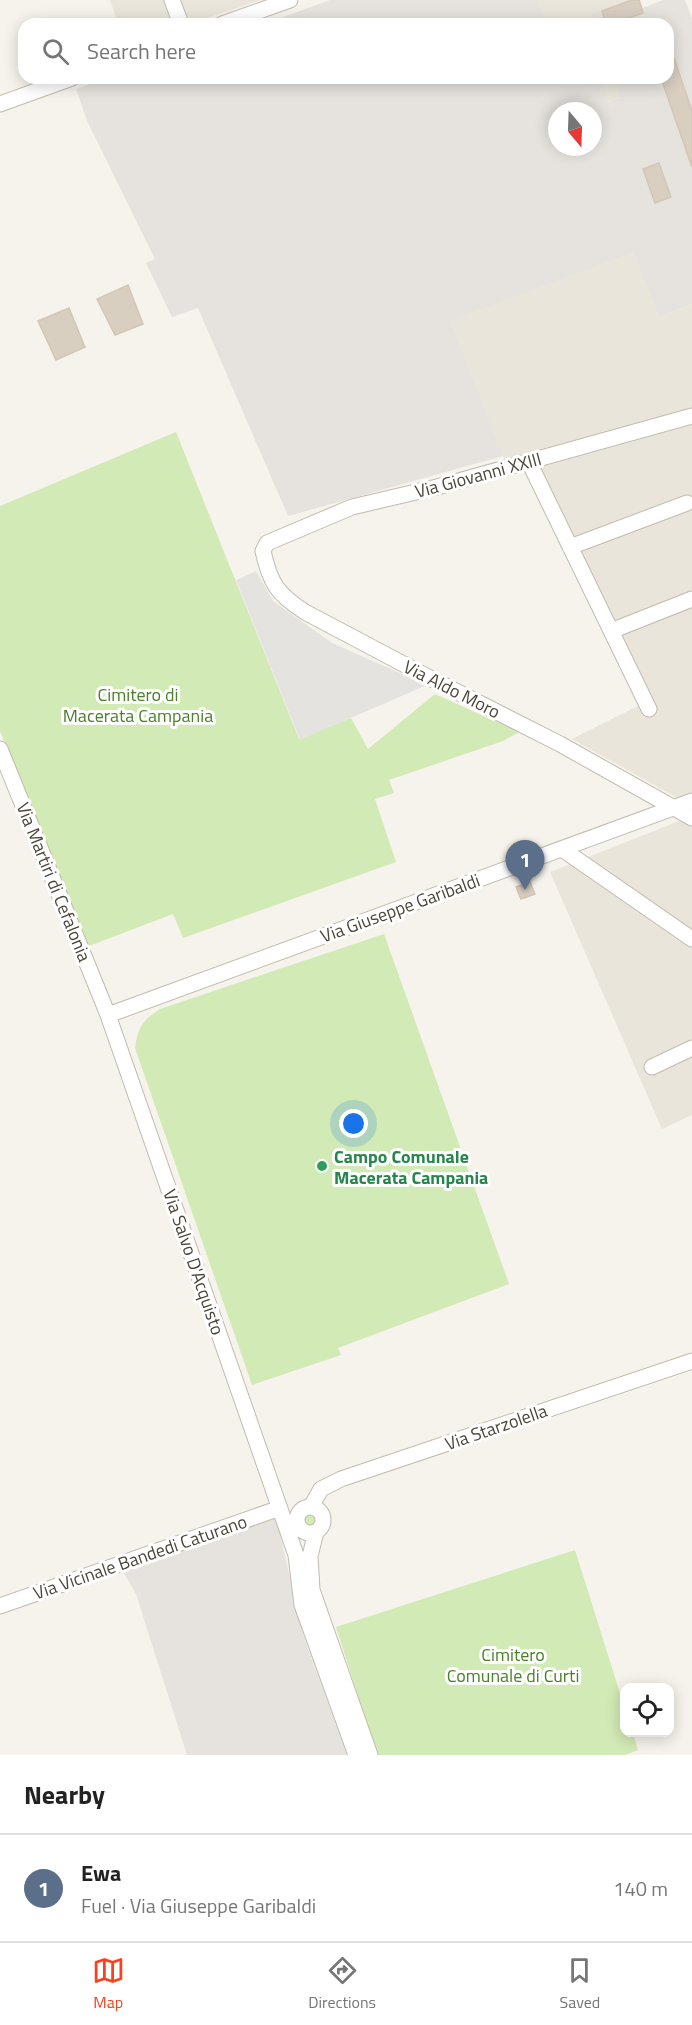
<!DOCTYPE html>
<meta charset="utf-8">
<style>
:root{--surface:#fff;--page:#f2f2f2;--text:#222;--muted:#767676;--line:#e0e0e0;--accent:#fc3f1d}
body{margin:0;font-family:"Titillium Web",sans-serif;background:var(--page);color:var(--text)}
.controls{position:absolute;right:18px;bottom:18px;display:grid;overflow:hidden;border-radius:12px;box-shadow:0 3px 15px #0003}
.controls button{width:54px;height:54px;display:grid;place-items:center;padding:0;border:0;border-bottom:2px solid var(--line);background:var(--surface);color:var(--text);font:30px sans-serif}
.compass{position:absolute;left:548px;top:102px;width:54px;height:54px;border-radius:50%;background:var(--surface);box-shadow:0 3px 15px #0003;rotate:161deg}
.you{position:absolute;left:354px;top:1124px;width:21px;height:21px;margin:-15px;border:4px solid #fff;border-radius:50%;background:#1a73e8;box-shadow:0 0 0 9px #1a73e833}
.badge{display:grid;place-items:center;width:39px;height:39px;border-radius:50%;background:var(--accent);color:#fff;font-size:20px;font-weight:700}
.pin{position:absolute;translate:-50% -50px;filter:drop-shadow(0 2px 3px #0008)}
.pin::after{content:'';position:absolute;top:32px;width:21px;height:18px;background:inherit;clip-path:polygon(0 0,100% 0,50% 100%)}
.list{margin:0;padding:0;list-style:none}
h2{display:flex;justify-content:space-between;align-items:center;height:78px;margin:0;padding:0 24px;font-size:26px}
h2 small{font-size:20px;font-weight:400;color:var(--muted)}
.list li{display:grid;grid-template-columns:39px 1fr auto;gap:18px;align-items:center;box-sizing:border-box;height:108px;padding:0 24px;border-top:2px solid var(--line)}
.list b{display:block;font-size:22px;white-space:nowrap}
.list p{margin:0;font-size:20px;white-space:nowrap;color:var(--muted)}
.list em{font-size:20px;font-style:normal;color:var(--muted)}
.icon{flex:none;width:33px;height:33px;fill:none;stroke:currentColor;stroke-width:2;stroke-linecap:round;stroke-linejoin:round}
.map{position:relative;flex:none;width:692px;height:1755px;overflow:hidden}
.search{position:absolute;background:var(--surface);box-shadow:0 3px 15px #0003;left:18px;right:18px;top:18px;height:66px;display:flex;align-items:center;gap:15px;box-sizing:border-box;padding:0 21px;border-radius:18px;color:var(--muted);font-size:22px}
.sheet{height:186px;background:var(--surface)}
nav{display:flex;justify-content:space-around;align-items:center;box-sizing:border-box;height:84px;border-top:2px solid var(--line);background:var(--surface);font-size:16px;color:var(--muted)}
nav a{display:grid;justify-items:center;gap:3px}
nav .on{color:var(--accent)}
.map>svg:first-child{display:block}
.residential{fill:#eae5da}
.industrial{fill:#e6e2dd;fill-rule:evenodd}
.green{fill:#d2eab5}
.parking{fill:#e5e3e0}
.building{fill:#d8cfc1;stroke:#d3c7b4;stroke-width:1.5}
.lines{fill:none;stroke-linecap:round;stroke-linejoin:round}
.minor-casing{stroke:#c2bbae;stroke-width:17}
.minor{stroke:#fff;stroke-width:15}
.leisure-dot{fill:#2e9e5b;stroke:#fff;stroke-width:2}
.labels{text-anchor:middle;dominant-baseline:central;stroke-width:6;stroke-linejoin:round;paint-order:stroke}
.street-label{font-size:18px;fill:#4b4439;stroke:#fff}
.park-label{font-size:18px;fill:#4a7f2a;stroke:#fff}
.leisure-label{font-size:18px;font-weight:bold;fill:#27864d;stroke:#fff;text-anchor:start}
</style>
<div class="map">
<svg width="692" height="1755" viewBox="0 0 692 1755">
<rect width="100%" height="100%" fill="#f6f3ec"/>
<path class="residential" d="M110 0H261L189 24H118Z
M538 0H627L591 13 595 24H548Z
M600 78H615L622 97 608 102Z
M633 253 659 317 692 304V806L572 739 640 705 525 467 509 471 449 321Z
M692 816V1115L662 1129 550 872Z"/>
<path class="industrial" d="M330 0H538L548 24H264Z
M627 0H640L643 8 663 0H685L692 18V304L659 317 633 253 450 321 503 456 288 516 198 308 172 317 146 263 155 259 88 123 76 89 108 78H600L609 102 621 97 615 78H668V24H595L591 13ZM557 111H593V147H557Z
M275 1512 303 1635 347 1755H187L136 1594 121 1568Z"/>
<path class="green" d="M176 432 299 739 351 718 368 749 435 694 519 732 503 741 389 780 394 793 375 799 396 862 183 938 173 914 89 946 0 731V506Z
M384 934 509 1284 338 1348 341 1355 252 1385 135 1048C138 1027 142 1021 160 1009Z
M300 1520a10 10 0 1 1 20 0a10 10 0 1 1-20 0Z
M575 1550 624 1706V1732L633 1733 638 1750 625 1755H377L336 1627Z"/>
<path class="parking" d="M256 571 273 601 332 643 427 685 300 740 236 580Z"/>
<path class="building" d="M632 0H639L643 13 611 24H606L602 11Z
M674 58 692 111V167L661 78H668V61Z
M659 163 671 197 655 203 643 169Z
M128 285 143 324 115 335 97 299Z
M69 308 85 347 56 360 38 321Z
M530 882 535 894 521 899 516 887Z"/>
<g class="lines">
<defs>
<path id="minor" d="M172 0 181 24
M222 24 290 0
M0 104 72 78
M692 416 437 487 352 507 267 543 263 551C270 583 277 594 305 612L426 676 560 744 692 818
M529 462 649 709
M570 547 687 503
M611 631 692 599
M0 749 108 1015 296 1555 302 1605 356 1755
M562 849 692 939
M108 1015 692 801
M652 1067 692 1048
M297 1520a13 13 0 1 1 26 0a13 13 0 1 1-26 0Z
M311 1507 321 1489 341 1479 692 1361
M316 1532 310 1556 312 1590 370 1755
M0 1606 280 1508"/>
</defs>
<use href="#minor" class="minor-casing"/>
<use href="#minor" class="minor"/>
</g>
<circle class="leisure-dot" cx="322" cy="1166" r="6"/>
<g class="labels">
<g class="street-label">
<text transform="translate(478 475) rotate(-15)">Via Giovanni XXIII</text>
<text transform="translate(452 689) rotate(27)">Via Aldo Moro</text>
<text transform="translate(54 882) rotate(68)">Via Martiri di Cefalonia</text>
<text transform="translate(400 908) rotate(-20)">Via Giuseppe Garibaldi</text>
<text transform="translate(194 1262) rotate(71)">Via Salvo D'Acquisto</text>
<text transform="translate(496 1427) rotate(-19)">Via Starzolella</text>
<text transform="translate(140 1557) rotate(-19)">Via Vicinale Bandedi Caturano</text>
</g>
<g class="park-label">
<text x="138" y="694">Cimitero di<tspan x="138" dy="21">Macerata Campania</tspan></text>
<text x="513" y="1654">Cimitero<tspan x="513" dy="21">Comunale di Curti</tspan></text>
</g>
<g class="leisure-label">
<text x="334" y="1156">Campo Comunale<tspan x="334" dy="21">Macerata Campania</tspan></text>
</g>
</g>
</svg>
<div class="controls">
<button><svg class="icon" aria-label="locate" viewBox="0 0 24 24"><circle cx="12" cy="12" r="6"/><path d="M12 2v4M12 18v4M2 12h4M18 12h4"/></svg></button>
</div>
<svg class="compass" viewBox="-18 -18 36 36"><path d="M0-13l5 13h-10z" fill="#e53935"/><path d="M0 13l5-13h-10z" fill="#767676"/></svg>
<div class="you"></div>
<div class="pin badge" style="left:525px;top:890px;background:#5c6f8a">1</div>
<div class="search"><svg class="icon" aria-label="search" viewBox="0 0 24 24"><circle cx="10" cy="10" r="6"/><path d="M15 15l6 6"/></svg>Search here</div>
</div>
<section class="sheet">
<h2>Nearby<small></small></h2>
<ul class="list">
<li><span class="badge" style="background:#5c6f8a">1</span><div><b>Ewa</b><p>Fuel · Via Giuseppe Garibaldi</p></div><em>140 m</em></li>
</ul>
</section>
<nav>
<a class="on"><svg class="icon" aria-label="map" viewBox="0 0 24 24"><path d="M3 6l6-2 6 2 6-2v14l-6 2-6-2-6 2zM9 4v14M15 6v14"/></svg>Map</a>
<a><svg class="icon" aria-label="directions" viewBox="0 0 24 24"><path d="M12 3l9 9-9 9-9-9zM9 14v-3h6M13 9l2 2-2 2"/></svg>Directions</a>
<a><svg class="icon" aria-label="saved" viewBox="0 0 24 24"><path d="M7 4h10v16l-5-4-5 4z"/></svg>Saved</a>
</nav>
